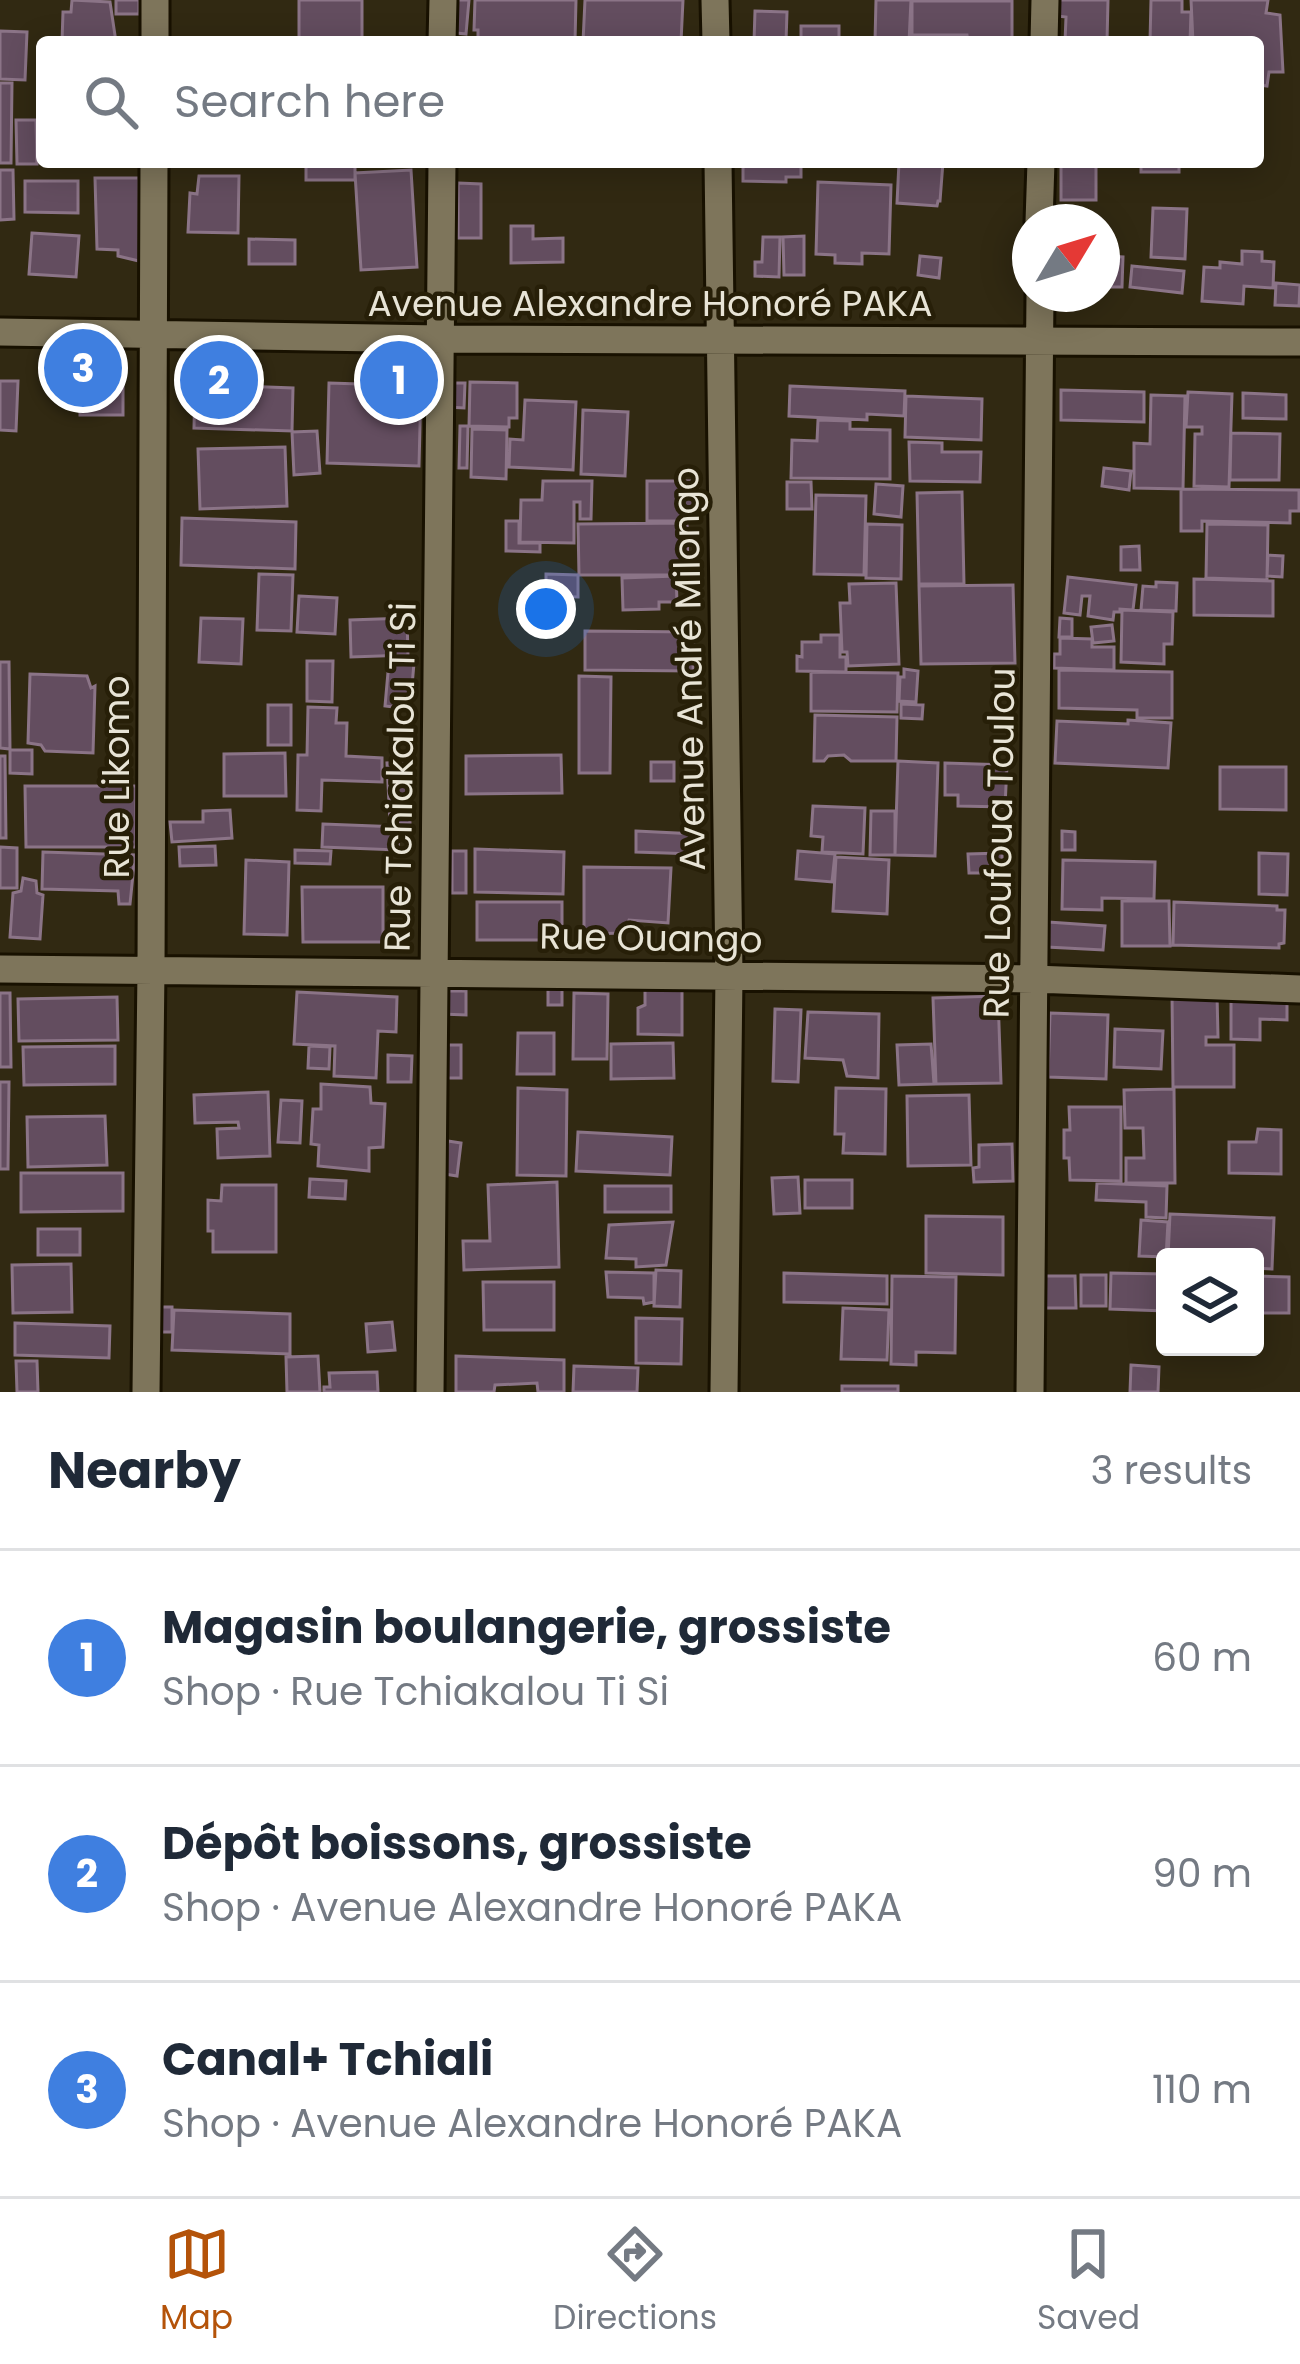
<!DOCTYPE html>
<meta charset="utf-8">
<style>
:root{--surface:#fff;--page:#f2f2f3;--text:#1f2937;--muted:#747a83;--line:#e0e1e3;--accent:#b45309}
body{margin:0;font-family:Poppins,sans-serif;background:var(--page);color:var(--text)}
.controls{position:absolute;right:36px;bottom:36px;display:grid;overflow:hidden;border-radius:12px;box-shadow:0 6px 30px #0003}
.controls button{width:108px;height:108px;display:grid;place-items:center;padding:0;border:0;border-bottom:3px solid var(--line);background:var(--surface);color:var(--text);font:60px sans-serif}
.compass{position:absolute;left:1012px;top:204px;width:108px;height:108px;border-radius:50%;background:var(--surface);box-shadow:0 6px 30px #0003;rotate:52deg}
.you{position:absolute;left:546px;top:609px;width:42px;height:42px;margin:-30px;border:9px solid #fff;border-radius:50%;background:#1a73e8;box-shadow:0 0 0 18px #1a73e833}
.badge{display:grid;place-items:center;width:78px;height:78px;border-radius:50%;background:var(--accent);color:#fff;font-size:39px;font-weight:700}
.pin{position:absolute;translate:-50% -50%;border:6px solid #fff;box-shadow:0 3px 12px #0006}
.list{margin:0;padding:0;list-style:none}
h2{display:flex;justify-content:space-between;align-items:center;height:156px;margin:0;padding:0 48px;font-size:51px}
h2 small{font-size:39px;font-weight:400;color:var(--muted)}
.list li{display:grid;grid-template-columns:78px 1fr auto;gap:36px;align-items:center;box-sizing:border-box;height:216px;padding:0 48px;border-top:3px solid var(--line)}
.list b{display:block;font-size:45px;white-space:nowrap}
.list p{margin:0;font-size:39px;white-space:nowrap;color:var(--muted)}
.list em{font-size:39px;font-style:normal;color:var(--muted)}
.icon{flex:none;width:66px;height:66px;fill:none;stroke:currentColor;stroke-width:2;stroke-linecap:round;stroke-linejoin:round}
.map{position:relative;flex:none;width:1300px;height:1392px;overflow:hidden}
.search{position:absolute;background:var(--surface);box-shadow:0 6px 30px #0003;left:36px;right:36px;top:36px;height:132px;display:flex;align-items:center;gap:30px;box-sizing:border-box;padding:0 42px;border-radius:12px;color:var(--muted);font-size:45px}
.sheet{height:804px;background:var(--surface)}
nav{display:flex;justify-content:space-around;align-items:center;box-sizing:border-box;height:168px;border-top:3px solid var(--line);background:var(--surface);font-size:33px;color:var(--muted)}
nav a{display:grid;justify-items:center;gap:6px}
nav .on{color:var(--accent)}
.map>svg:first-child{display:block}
.building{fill:#634d5f;stroke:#8b7487;stroke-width:3}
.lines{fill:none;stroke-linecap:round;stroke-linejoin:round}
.minor-casing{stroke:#181100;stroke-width:33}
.minor{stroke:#7e755b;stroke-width:27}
.labels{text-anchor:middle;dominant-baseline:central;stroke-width:9;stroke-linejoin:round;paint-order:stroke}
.street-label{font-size:36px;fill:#e8e4d6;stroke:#271f08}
</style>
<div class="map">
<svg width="1300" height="1392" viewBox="0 0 1300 1392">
<rect width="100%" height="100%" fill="#312912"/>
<path class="building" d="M72 0 110 2 116 42H62L63 12H71Z
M116 0H139V14H116Z
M299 0H362V42H299Z
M456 0H469L466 34 456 33V40H453Z
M475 0H576L575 42 478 39V30H474Z
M585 0H683L681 42H583Z
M876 0H911L909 42H875Z
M1057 0H1108L1107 42H1065L1066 17 1057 16Z
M1151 0H1182V12H1191L1190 42H1150Z
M1191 0H1268L1266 13 1280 15 1283 72H1269L1267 86 1258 85V42H1193Z
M912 1H1012V42H968L967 35H912Z
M755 11 787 12 786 42H754Z
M801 26H839V39H869V42H801Z
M0 31 27 32 25 80 0 79Z
M0 83H12L11 163H0Z
M16 120H36L37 164H17Z
M306 162H355V180H306Z
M743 162H801V177H786V182L743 181Z
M899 162H943L940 201H938L937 206 897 203Z
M1061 162H1096V200H1061Z
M1141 162H1179V172H1141Z
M0 170H13L14 219 0 220Z
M411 170 417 267 361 270 355 173Z
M199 176H239L238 233 188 232 190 193 197 194Z
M95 178H139V261L118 256V250L97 249Z
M25 181H78V213L25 212Z
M818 182 891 185 889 254 862 253V264L835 263V255L816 254Z
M458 183 481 184V238H458Z
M1153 208 1187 209 1185 259 1151 257Z
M511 226H533V239L563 238V262L511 263Z
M32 233 79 236 76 277 29 274Z
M804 236V275H784L783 237Z
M763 237H780L779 277 755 276V262H762Z
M249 239 295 240V264H249Z
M1242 251 1262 252V261L1274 262 1273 288 1244 286 1243 304 1202 301 1204 267 1220 268V262L1242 264Z
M920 256 941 258 939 278 918 275Z
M1106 256 1123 257 1122 287H1105Z
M1132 266 1184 271 1182 293 1130 287Z
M1276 283 1300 285 1299 306 1275 305Z
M80 376 123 377V415H80Z
M0 381H18L16 431 0 430Z
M470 382 517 383V418H509V427L469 426Z
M329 383 421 386 419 466 327 463Z
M448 383H465L464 408 447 407Z
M195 384 293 388 292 431 194 428Z
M790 386 905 391 904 416 867 414V420L789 416Z
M1061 390 1144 392V422L1061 420Z
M1188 392 1232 394 1229 487 1194 486 1195 434H1202V427H1186Z
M1243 393 1286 395V419L1243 418Z
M1151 395 1185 396 1183 489 1134 488V443L1150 444Z
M906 396 982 399 981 440 905 437Z
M525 400 576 402 573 470 509 467 510 439 523 440Z
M583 410 628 412 625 476 581 474Z
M818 420 850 421V429L890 430V479L791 478 792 440 817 441Z
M460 426H468L467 468H459Z
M472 429 507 430 506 479 471 477Z
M317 431 320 473 294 475 292 432Z
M1231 433 1280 434 1279 480H1230Z
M909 442 942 443V452H981L980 482 910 481Z
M285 447 287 506 200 509 198 449Z
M1104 468 1131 471 1129 490 1102 486Z
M543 481H592L591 519H580V502H574V543L520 542 521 500H542Z
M647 481H698L699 521H647Z
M787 482H811L812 509H787Z
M876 484 903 486 901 517 874 514Z
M1181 489 1299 490V511H1290V523L1202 521V531H1181Z
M962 492 964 584H919L917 493Z
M816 495 866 496 864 575 814 574Z
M182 518 296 522 295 569 181 565Z
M506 521H519V543H540V552L506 551Z
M687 523 688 575H579L578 524Z
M867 524 902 525 901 579 866 578Z
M1207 524 1268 525 1267 580 1206 578Z
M1139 546 1140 570H1121V547Z
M1268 555 1283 556 1282 577 1267 576Z
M259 574 293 575 291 631 257 630Z
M546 574 578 575V597L546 596Z
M676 576 677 602H659V609L623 610 622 578Z
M1068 577 1136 585 1133 610 1120 609V612H1114L1113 620 1088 616 1090 596H1082L1080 615 1064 613Z
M1194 579 1273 581V616L1194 615Z
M1156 582 1177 583 1176 611 1141 610 1143 586 1156 587Z
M896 583 899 664 848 666 847 652H842L840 603H850L849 584Z
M1013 585 1015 663 921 664 919 586Z
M299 596 337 598 335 634 297 632Z
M1122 610 1173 612 1172 644H1164V664L1121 662Z
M201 618 243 619 241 664 199 662Z
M407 618 408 655 351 657 350 620Z
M1060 618 1072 619V637H1059Z
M1112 625 1114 641 1093 643 1091 627Z
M585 631 694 632 693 671 585 670Z
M821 635H840V657H846V672L797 671V656L802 657V642H821Z
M1060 638 1092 639V647H1114V670L1054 668V654H1060Z
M307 661H333L332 702 307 701Z
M389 661 414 663 410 709 385 706Z
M0 662H9L10 749 0 748Z
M904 669 918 671 916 702 899 701 900 677H904Z
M1059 670 1172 672V718H1137V710L1059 708Z
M811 672 898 673 897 712 811 711Z
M30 674 87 676 91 688 95 686 93 753 45 751 41 745 28 743Z
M579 676 611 677 610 773H579Z
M901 704 923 705 922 719 901 718Z
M268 705H291V745H268Z
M308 707 337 708 336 723H347L346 756 382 758V782L322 780 321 811 297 810 298 755H307Z
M815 715 897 717 896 761H851L844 755 828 756 824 761H814Z
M1128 720 1171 723 1168 768 1055 763 1057 721 1128 724Z
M10 750H32V774L10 773Z
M285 753 286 796H224V754Z
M561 755 562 793 466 794V756Z
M0 756H5L6 838H0Z
M898 761 938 763 935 856 895 855Z
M408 762 410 823 390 824 387 763Z
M651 762H674V781H651Z
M945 763 1007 765 1005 807 958 806V795H945Z
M1220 767H1286V810L1220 809Z
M25 786H136V847H26Z
M813 806 865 808 863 854 822 852 823 837 811 836Z
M230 810 232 838 172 842 170 822H203V811Z
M871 811H895V855H870Z
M323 824 399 827 398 850 322 847Z
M636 831 696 834 695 854 636 852Z
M1062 831 1075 832V850H1062Z
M215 846 216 865 180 866 179 847Z
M0 847 17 848V888H0Z
M475 849 564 852 563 894 475 892Z
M295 850 331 851 330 864 295 863Z
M452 851H466V893H452Z
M798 851 835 854 832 882 796 879Z
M43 852 135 855 130 904H119L118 891 42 889Z
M1002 853V873H969L968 854Z
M1259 853 1288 854 1287 895 1259 894Z
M836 857 889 860 887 914 833 911Z
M246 860 289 862 287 935 244 934Z
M1063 860 1155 862 1154 899 1102 898V910L1062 909Z
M584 867 671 868 668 923 629 920 624 933 584 934Z
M23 878 36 881 37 893 43 895 40 939 10 937 13 893 21 891Z
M302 887H383V942H303Z
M1122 901H1169L1170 946H1122Z
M477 902H562V940H477Z
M1174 902 1277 906V910H1285L1284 943 1279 944V948L1173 945Z
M1048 922 1105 926 1103 950 1047 947Z
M548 987H562V1005H548Z
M682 987V1035L638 1034V1008L645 1005V988Z
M442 991H466V1015L442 1014Z
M297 992 397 997 396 1032 378 1031 376 1078 334 1076 335 1046 294 1044Z
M0 993H10L11 1067H0Z
M574 993 608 994 607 1059H573Z
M1172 994H1217L1218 1037H1206V1045H1234V1087H1173Z
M998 996 1001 1083 936 1084 933 998Z
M117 997 118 1040 19 1041 18 999Z
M1231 997 1287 998V1020L1260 1019V1040L1231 1039Z
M775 1009 801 1010 798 1082 773 1081Z
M808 1012 879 1014 878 1078 847 1076 843 1060 805 1058Z
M1050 1013 1108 1015 1106 1079 1048 1077Z
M1115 1029 1163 1031 1161 1069 1114 1067Z
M518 1033H554V1074H517Z
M673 1043 674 1078 611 1079V1044Z
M931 1044 934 1084 899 1085 897 1045Z
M446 1045H461V1078H446Z
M115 1046V1084L24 1085 23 1047Z
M309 1046 330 1047 329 1069 308 1068Z
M388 1055 412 1056 411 1082H388Z
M0 1082H9L8 1169H0Z
M321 1084 370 1087 371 1103 385 1104 383 1147 369 1148V1171L318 1166 319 1145 311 1144 313 1109H321Z
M518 1088 567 1090 566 1176 517 1175Z
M836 1088 886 1089 885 1154 843 1153 844 1134H835Z
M1174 1089 1175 1183H1126V1158H1144L1143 1128H1125L1124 1090Z
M268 1092 270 1156 218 1158 217 1129 239 1128 238 1122 195 1123 194 1095Z
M969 1095 971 1165 908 1166 907 1096Z
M281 1100 302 1101 300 1143 278 1142Z
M1069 1107H1121V1181L1070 1180 1069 1158H1064V1130H1070Z
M105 1116 107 1165 28 1167 27 1117Z
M1258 1129 1281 1130V1174L1229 1173V1142H1256Z
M578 1132 672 1137 670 1175 576 1171Z
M448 1141 461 1143 457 1176 444 1174Z
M1012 1144 1013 1181 974 1182 973 1168 979 1167V1145Z
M21 1173H123V1211L21 1212Z
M798 1177 800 1213 774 1214 772 1178Z
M310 1179 346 1181 345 1199 309 1197Z
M805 1180H852V1208H805Z
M557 1182 559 1267 464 1270 463 1241H490L488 1185Z
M1097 1183 1167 1186 1166 1218 1146 1217V1202L1096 1200Z
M222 1185H276V1252H213V1231H208V1200L221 1201Z
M605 1186H671V1212H605Z
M1170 1214 1274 1218 1272 1269 1255 1268V1257H1168Z
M926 1216 1003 1217V1275L926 1273Z
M1141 1220 1168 1222 1166 1257 1139 1256Z
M673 1222 666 1265 636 1267V1259L606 1258 609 1225Z
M38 1229H80V1255H38Z
M71 1264 72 1312 13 1313 12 1265Z
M656 1270 681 1271 680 1307 654 1306Z
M606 1272 654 1273V1302L644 1304 643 1298 608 1297Z
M784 1273 887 1276V1304L784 1302Z
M1111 1273 1165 1274V1311L1110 1309Z
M1081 1275H1106V1306H1081Z
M892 1276 956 1277 955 1353 916 1352V1365L891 1364Z
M1043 1276H1075L1076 1308H1044Z
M1257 1276 1289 1277V1313H1258Z
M483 1282H554V1330H484Z
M157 1307H172V1332H157Z
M843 1308 889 1310 887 1360 841 1359Z
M174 1310 290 1314V1354L172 1350Z
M636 1318 682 1319 681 1364 636 1363Z
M392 1322 395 1350 368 1352 366 1324Z
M15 1323 110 1326 109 1358 15 1355Z
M318 1356 320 1392H287L286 1357Z
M456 1356 564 1360V1392H538L537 1383 495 1385 494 1392H456Z
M16 1361H37L38 1392H17Z
M1131 1365 1159 1367 1158 1392H1130Z
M574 1366 638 1368 637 1392H573Z
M377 1372 378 1392H324V1387H330L329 1373Z
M842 1386H898V1392H842Z"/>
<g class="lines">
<defs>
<path id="minor" d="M715 0 716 42
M155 42V0
M442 42 443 0
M1044 42 1045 0
M718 162 729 975 724 1392
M1039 222 1041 162
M0 332 441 339 1300 342
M0 969 1034 979 1300 989
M146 1392 151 970 154 162
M430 1392 442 162
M1030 1392 1040 294"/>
</defs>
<use href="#minor" class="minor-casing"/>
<use href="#minor" class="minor"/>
</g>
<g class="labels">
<g class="street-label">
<text x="650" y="303">Avenue Alexandre Honoré PAKA</text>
<text transform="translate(689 669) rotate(-91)">Avenue André Milongo</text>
<text transform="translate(116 777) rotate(-90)">Rue Likomo</text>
<text transform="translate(400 777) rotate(-89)">Rue Tchiakalou Ti Si</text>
<text transform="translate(999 843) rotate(-89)">Rue Loufoua Toulou</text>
<text transform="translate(651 938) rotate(1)">Rue Ouango</text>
</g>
</g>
</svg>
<div class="controls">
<button><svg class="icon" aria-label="layers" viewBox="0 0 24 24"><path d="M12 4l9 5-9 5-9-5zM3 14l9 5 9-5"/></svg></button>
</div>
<svg class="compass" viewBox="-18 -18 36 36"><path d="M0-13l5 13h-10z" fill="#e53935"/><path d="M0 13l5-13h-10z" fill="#747a83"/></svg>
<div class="you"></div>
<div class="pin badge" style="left:399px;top:380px;background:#3f7fe0">1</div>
<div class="pin badge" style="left:219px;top:380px;background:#3f7fe0">2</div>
<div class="pin badge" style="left:83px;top:368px;background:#3f7fe0">3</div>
<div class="search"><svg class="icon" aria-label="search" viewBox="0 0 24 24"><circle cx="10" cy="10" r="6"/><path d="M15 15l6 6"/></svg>Search here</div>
</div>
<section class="sheet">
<h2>Nearby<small>3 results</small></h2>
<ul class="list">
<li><span class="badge" style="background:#3f7fe0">1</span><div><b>Magasin boulangerie, grossiste</b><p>Shop · Rue Tchiakalou Ti Si</p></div><em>60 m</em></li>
<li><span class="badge" style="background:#3f7fe0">2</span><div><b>Dépôt boissons, grossiste</b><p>Shop · Avenue Alexandre Honoré PAKA</p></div><em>90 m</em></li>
<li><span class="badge" style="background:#3f7fe0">3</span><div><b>Canal+ Tchiali</b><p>Shop · Avenue Alexandre Honoré PAKA</p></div><em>110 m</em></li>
</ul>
</section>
<nav>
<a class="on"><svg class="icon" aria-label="map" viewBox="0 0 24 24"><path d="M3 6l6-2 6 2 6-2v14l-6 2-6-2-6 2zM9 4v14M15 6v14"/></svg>Map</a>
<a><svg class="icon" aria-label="directions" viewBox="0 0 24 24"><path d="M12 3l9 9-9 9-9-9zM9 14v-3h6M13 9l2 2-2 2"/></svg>Directions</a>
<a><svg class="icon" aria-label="saved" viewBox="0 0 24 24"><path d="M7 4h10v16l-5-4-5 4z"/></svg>Saved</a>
</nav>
